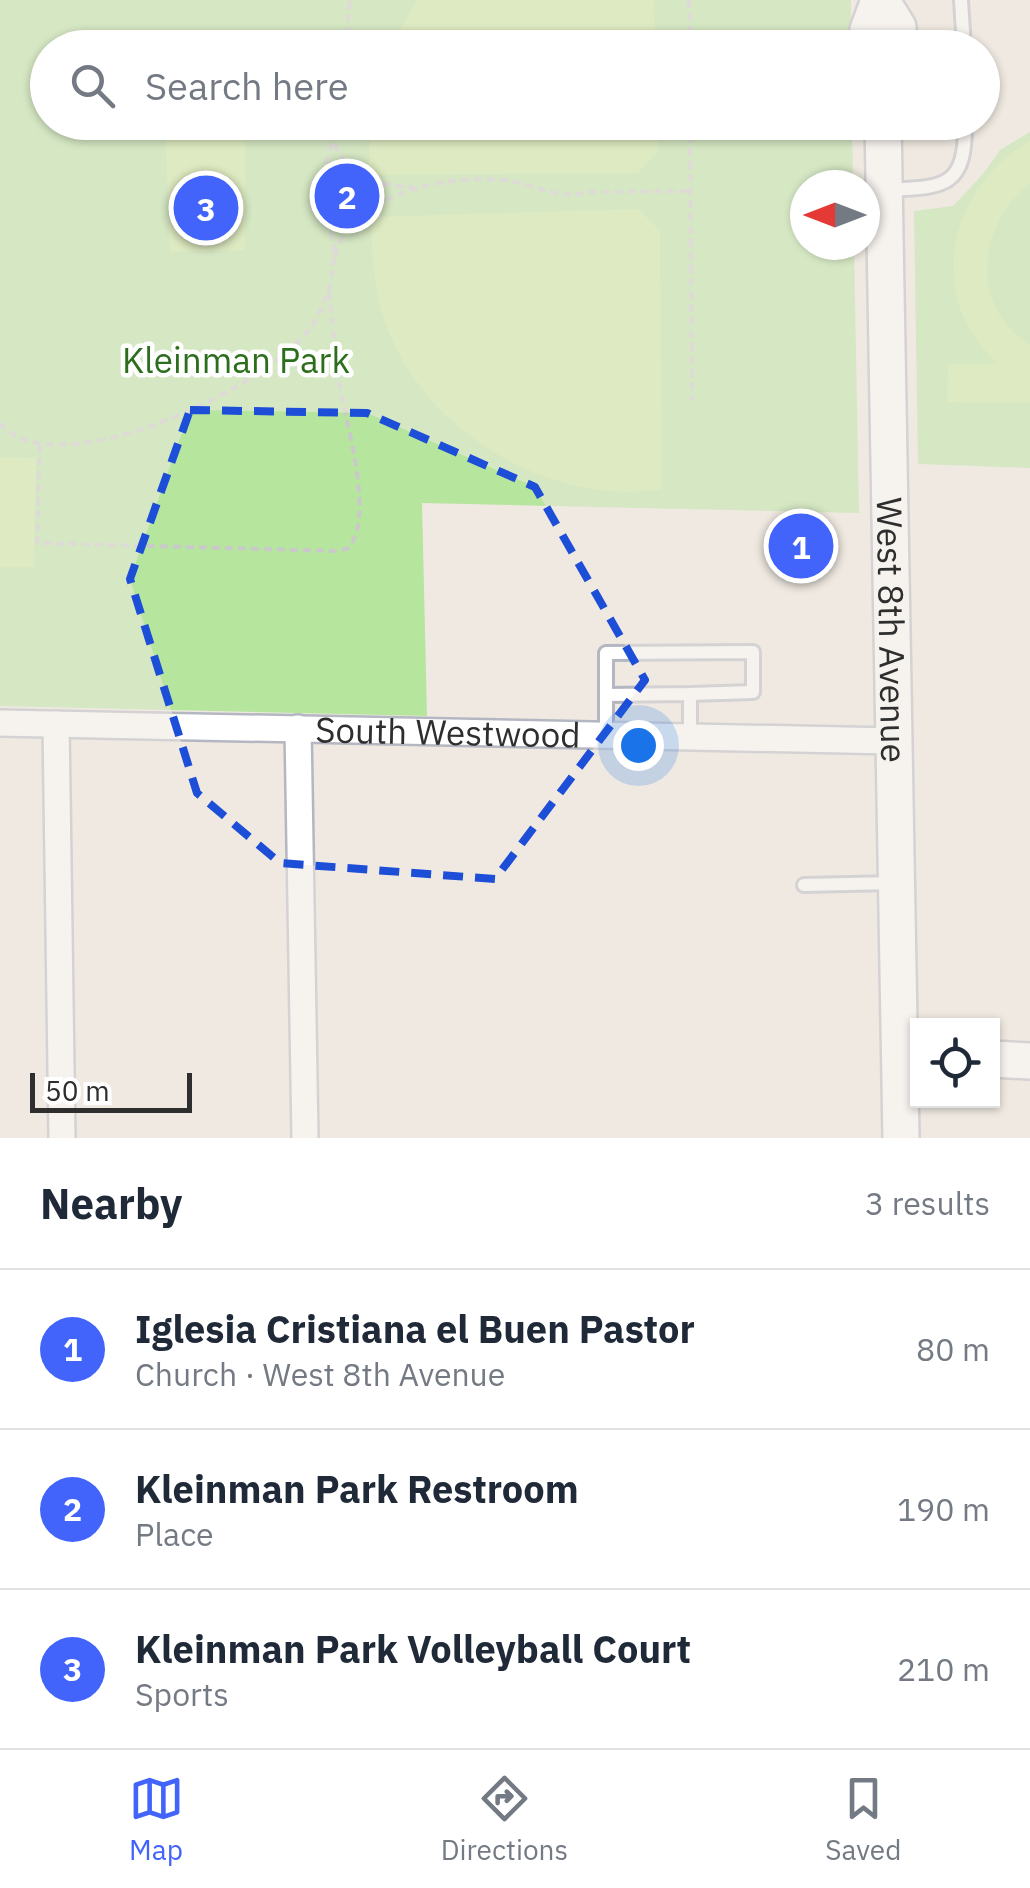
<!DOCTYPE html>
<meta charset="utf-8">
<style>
:root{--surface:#fff;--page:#f6f6f7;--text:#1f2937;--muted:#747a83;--line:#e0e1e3;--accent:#4264fb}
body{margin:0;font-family:"IBM Plex Sans",sans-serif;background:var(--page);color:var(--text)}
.controls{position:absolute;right:30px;bottom:30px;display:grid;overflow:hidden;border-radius:0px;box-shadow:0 2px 8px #0004}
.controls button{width:90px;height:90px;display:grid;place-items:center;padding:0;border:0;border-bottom:2px solid var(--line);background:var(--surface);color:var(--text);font:50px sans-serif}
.compass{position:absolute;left:790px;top:170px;width:90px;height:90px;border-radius:50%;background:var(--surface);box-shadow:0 2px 8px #0004;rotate:270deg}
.scale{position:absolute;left:30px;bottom:25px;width:162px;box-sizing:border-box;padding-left:10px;border:5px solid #2e2e2e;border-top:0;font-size:28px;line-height:35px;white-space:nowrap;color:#2e2e2e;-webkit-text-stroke:8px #fff;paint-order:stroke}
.you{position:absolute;left:638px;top:745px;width:35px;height:35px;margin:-25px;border:8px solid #fff;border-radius:50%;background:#1a73e8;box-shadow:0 0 0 15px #1a73e833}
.badge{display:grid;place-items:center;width:65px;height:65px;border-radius:50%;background:var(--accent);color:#fff;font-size:32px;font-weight:700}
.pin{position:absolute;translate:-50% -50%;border:5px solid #fff;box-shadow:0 2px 10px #0006}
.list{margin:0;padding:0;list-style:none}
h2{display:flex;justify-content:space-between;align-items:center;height:130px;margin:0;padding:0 40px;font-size:42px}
h2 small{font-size:32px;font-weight:400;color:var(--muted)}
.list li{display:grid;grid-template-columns:65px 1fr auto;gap:30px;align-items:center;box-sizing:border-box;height:160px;padding:0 40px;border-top:2px solid var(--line)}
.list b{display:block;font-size:38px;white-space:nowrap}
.list p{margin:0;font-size:32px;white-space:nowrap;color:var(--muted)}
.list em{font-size:32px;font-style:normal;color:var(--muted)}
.icon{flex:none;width:55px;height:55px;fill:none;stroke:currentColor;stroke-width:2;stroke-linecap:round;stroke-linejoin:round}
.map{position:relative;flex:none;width:1030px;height:1138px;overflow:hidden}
.search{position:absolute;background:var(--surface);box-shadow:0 2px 8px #0004;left:30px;right:30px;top:30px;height:110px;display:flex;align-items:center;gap:25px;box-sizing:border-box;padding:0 35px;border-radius:55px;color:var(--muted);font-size:38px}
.sheet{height:610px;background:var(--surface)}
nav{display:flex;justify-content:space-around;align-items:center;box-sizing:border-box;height:140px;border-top:2px solid var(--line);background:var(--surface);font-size:28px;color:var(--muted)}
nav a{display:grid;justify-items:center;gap:5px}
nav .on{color:var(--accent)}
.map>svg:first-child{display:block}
.green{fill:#b6e59e}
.pitch{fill:#c9ec9a}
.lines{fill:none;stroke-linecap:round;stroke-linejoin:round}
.lane-casing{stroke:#b4b7c1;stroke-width:18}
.street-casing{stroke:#b4b7c1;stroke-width:30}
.secondary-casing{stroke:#b4b7c1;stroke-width:40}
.path{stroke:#c9c9c9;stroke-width:4;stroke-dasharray:8 5;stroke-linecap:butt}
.lane{stroke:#fff;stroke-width:12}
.street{stroke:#fff;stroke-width:25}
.secondary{stroke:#fff;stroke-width:35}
.marked{fill:none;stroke:#1d4ed8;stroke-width:8;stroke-dasharray:20 12;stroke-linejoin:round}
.labels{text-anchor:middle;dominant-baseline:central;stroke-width:9;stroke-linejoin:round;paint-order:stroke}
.park-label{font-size:35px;fill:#2c6e1b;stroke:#fff}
.street-label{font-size:35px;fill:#2e2e2e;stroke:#fff}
</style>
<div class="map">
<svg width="1030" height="1138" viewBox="0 0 1030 1138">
<rect width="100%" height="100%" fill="#efe9e1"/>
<path class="green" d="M0 0H851V47L48 48V122L852 123 853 185H805V245H854L859 513 422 503 427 716 0 706Z
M1030 132V468L918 464 914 211 953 206 983 174 1000 150Z"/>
<path class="pitch" d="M417 0H654L655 47H390Z
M165 123H245V250L170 252Z
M370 123H657L658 151 638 173 369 175Z
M1030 141V183C978 224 968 306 1030 345V403L947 402 948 364H996C980 344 963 324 957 298 942 235 975 172 1030 141Z
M639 209 660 231 662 489C548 508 418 428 383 316 373 285 372 250 371 217Z
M0 457 36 458 34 567H0Z"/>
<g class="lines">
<defs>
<path id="lane" d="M961 0 964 48
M885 190C943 187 966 190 965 122
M606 695 690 694
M606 734V653L753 652V692L690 694V735
M804 885 894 883"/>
<g id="street">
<path id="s1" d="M0 723 893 741"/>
<path d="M56 724 62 1138"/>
<path d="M298 728 305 1138"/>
</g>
<g id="secondary">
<path d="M881 0 898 27 899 48"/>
<path d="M868 48V30L879 0"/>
<path id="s2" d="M883 122 901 1138"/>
<path d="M992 1059 1030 1061"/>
</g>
</defs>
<use href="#lane" class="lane-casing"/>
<use href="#street" class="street-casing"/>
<use href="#secondary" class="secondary-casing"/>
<path class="path" d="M689 0 690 48
M346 48 350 0
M690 122 692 401
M334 144C350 177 379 186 413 187
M335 256C350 192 455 172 510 181 536 185 561 201 587 192L691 191
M0 423C53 491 279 384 315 321 329 296 339 262 331 233 328 221 321 210 321 197 320 172 333 147 336 122
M40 445 37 543 339 551 348 548C376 518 345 420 339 382 335 351 332 320 329 289"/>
<use href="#lane" class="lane"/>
<use href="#street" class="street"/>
<use href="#secondary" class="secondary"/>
</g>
<path d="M0 0H1030V1138H0ZM190 410 367 413 535 487 645 680 495 879 280 863 197 793 130 579Z" fill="#efe9e1" fill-opacity=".55" fill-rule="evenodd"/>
<path class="marked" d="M190 410 367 413 535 487 645 680 495 879 280 863 197 793 130 579Z"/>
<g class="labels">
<g class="park-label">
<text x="236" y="360">Kleinman Park</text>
</g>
<g class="street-label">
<text stroke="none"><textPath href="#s2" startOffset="508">West 8th Avenue</textPath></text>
<text stroke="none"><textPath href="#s1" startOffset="448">South Westwood</textPath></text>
</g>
</g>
</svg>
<div class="controls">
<button><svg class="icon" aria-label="locate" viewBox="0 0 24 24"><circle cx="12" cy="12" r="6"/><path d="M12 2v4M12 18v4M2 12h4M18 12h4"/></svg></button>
</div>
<svg class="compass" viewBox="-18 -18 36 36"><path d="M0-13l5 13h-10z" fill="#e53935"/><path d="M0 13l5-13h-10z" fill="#747a83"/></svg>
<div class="scale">50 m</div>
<div class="you"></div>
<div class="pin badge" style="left:801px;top:546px">1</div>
<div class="pin badge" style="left:347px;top:196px">2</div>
<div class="pin badge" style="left:206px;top:208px">3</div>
<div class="search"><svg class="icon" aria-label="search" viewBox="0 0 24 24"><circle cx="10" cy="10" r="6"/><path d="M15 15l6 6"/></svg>Search here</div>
</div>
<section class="sheet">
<h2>Nearby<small>3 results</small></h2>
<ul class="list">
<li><span class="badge">1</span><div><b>Iglesia Cristiana el Buen Pastor</b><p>Church · West 8th Avenue</p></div><em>80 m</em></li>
<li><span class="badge">2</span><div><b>Kleinman Park Restroom</b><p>Place</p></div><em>190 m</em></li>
<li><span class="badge">3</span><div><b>Kleinman Park Volleyball Court</b><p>Sports</p></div><em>210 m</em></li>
</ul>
</section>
<nav>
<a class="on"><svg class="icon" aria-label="map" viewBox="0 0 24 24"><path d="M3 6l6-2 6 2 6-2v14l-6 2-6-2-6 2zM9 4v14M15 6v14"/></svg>Map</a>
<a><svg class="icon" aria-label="directions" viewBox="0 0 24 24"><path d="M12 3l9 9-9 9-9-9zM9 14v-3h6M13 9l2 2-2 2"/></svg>Directions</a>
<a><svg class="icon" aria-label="saved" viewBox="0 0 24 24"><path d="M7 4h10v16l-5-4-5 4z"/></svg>Saved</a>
</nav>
